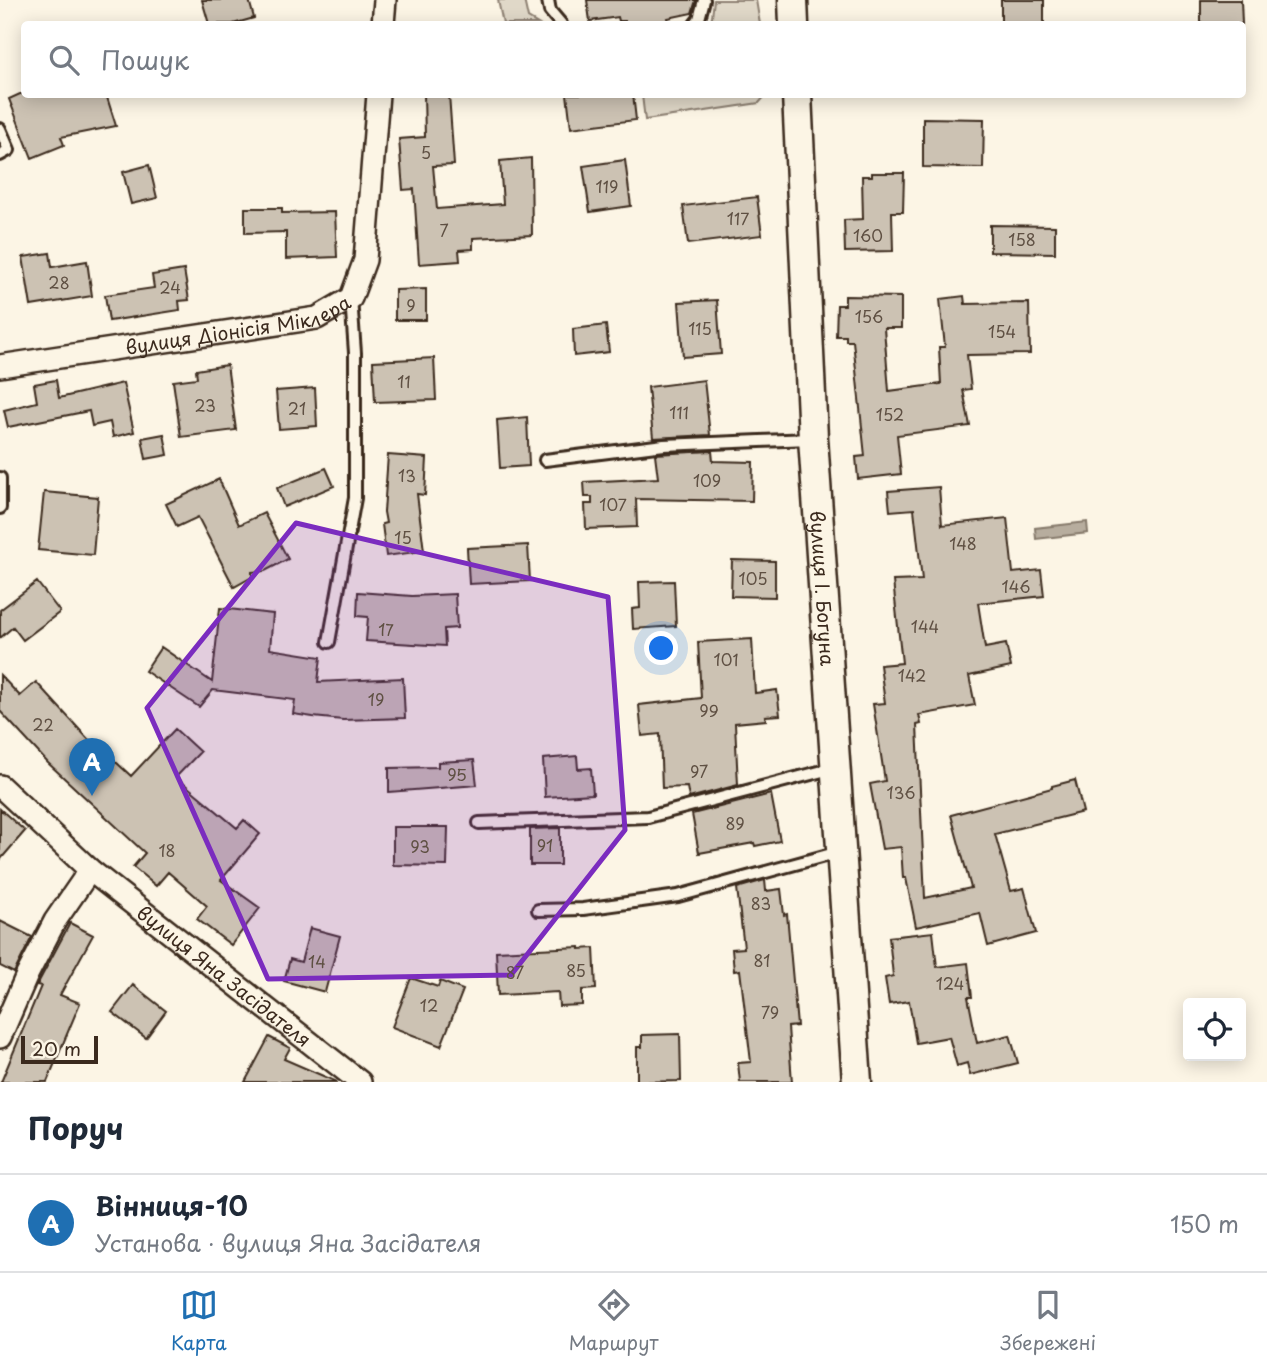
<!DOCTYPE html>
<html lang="uk">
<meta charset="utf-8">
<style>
:root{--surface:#fff;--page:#f6f6f7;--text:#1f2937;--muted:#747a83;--line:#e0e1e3;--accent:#1f6fb2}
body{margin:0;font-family:"Playpen Sans",sans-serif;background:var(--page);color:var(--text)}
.controls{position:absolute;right:21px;bottom:21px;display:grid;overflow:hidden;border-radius:7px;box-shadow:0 4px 18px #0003}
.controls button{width:63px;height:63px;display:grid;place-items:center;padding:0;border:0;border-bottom:2px solid var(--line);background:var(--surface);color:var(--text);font:35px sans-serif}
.scale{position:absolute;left:21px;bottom:18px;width:77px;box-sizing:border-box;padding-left:7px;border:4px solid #3b2a1e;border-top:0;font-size:19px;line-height:24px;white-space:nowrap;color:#3b2a1e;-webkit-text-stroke:5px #fcf5e5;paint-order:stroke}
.you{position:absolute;left:662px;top:649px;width:24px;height:24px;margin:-18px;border:5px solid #fff;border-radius:50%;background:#1a73e8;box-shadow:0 0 0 10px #1a73e833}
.badge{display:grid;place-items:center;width:46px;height:46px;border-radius:50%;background:var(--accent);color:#fff;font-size:23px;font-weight:700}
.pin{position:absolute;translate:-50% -58px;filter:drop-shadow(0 2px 4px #0008)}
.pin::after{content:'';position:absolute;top:37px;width:24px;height:21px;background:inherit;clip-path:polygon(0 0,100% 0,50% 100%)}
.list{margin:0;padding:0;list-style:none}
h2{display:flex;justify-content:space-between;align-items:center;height:91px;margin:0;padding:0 28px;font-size:30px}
h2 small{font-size:23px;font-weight:400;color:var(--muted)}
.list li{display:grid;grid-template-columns:46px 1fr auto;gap:21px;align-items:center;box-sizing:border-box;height:98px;padding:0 28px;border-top:2px solid var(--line)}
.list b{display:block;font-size:26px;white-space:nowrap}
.list p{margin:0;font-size:23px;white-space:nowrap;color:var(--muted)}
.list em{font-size:23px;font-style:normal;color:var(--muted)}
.icon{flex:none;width:38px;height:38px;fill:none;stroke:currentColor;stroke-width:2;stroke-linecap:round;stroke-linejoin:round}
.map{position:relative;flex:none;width:1267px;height:1082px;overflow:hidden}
.search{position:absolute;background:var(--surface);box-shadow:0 4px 18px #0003;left:21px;right:21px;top:21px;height:77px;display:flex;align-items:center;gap:18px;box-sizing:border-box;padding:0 24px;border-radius:7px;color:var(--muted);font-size:26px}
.sheet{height:189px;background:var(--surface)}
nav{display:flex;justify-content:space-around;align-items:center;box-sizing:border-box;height:98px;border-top:2px solid var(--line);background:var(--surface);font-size:19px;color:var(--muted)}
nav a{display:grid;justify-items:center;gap:4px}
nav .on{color:var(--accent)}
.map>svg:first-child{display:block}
.green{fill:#e0d8c8;stroke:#8e8173;stroke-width:2}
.water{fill:#b7ad9e;stroke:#85796b;stroke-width:2}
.building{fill:#ccc2b3;stroke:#3b2a1e;stroke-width:2}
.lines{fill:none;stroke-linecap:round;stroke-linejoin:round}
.service-casing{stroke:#3b2a1e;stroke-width:16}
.minor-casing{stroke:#3b2a1e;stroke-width:26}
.tertiary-casing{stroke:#3b2a1e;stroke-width:33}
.service{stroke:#fcf5e5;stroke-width:10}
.minor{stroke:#fcf5e5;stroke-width:21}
.tertiary{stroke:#fcf5e5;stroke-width:28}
.marked{fill:#7b2cbf;fill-opacity:0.2;stroke:#7b2cbf;stroke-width:5;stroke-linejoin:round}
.labels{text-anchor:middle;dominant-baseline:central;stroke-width:5;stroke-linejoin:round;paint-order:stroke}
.number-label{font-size:16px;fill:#5f5043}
.street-label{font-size:19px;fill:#3b2a1e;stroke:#fcf5e5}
</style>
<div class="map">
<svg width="1267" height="1082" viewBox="0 0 1267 1082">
<rect width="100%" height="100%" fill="#fcf5e5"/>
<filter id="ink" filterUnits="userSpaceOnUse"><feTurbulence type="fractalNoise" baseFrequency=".0143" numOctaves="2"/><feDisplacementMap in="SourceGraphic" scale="14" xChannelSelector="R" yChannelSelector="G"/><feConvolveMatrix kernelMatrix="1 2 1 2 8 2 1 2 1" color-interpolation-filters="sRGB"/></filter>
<g filter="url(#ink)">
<path class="green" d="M498 0H524L528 18 538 24H503Z
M714 0H756L760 24H706L712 17Z
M642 95V94L766 95 759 103 645 120Z"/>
<path class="water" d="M1087 522 1088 533 1036 539 1035 528Z"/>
<path class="building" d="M202 0H249L254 18 233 24H209Z
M587 0H696L692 13 668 18 669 24H625V21H619L618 17 590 21Z
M1001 0H1044V24H1001Z
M1201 0H1241L1242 24H1201Z
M20 94H106L116 126 61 137 64 145 32 158 9 99Z
M424 94H449L454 165 433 166 437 209 503 204 500 161 531 158 532 235 473 238V249L459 250 460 261 419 264 414 189 403 190 399 139 425 137Z
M567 94H633L636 120 571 128Z
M923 118 984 119 983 168 923 167Z
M625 160 631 206 590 212 583 166Z
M149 165 157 198 131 204 123 172Z
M872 173H904L903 212H892L893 251 845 252 844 220 863 219 862 176H872Z
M757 197 762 235 688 244 683 206Z
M245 208H282V213L335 212 337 257 286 259V232L245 233Z
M990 225 1055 226V253L990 252Z
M50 253 52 267 87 261 92 296 31 306 23 257Z
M184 270 189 300 179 301 180 310 109 321 105 295 154 288 152 275Z
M426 289V320H395V290Z
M845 296 901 297V328H884L889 391 941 384 939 347H945L940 299 964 296 965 304 1029 303 1030 354 967 355 971 389 963 390 970 426 897 435 901 474 858 479 856 457 865 456 853 341H846V336H836L837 305H845Z
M717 300 721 354 683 357 679 302Z
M606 325 609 352 574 356 573 329Z
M434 358 436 400 375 402 373 361Z
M227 365 236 430 181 437 173 381 197 378 196 370Z
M56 380 59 398 123 383 134 432 113 437 110 422 92 426 89 411 8 427 4 410 37 402 34 384Z
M704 380 710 435 653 438 648 387Z
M315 388 317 426 279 429 276 391Z
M527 417 529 466 500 468 497 420Z
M164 434 168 455 146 459 142 438Z
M712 451 713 461 753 462 752 501 636 499 637 527 586 529 585 504H592V497H585L584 482 658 478 655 454Z
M388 455 427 458 425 495 417 494 424 551 386 556 382 524 386 523 384 512Z
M326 468 334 486 284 507 277 488Z
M219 479 239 525 264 513 288 559 265 571 252 572V577L234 587 198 517 177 527 166 504Z
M939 487 942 525 1007 518 1013 573 1041 570 1044 596 978 603 985 648 1006 644 1011 667 969 676 975 705 919 715 921 724 917 725 925 898 971 888 951 815 1052 788V786L1075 780 1083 812 995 834 1011 891 1024 888 1036 933 988 946 980 913 916 927 906 878H903L901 847 882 849 870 784 885 781 873 704 885 703 880 665 902 663 893 581 922 580 914 509 890 511 888 491Z
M44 492 98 497 93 555 38 550Z
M528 545 530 581 469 584 467 548Z
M732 560 775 561V597L731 596Z
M674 581 676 626 633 629 632 609 640 608 639 582Z
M37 582 60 612 23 640 13 627 0 638V610Z
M358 592 412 596 455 594 457 628 444 629 445 646 366 641 368 617 357 616Z
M220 608 273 614 270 649 321 657 318 682 403 678 405 718 343 720 313 717 293 714 295 700 213 690 199 707 145 671 161 647 212 682Z
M752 639 755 693 777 690 780 715 765 716 766 720 735 723 738 785 689 798 687 787 662 788 660 734 642 736 639 705 701 698 698 642Z
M0 675 20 696 36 682 99 751 101 748 131 776 175 729 200 752 176 777 237 828 244 820 260 834 221 880 260 908 231 945 197 919 207 906 168 872 156 886 133 867 145 853 48 763 0 711Z
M577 756 578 769 591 768 593 794 545 797 543 759Z
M474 760 477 785 389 792V768L438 767V762Z
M771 794 780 841 755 846 754 843 699 853 692 814Z
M0 809 25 831 0 860Z
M393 827H448L447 866 393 865Z
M560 828V865H530V829Z
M765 880 766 891 781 889 784 915 787 914 797 1026 788 1027 792 1082H740L738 1063 751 1062 740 970 734 971 732 949 744 948 737 888Z
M0 921 32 937 14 973 0 966Z
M70 923 93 935 60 995 80 1003 47 1082H1L41 986 37 985Z
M310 928 340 936 325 992 284 981 290 959 301 962Z
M933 932 937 967 968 963 972 997H968L977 1043 1010 1035 1018 1063 970 1075 967 1063 957 1066 949 1037 916 1043 909 1001 889 1004 885 978 893 976 889 937Z
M580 947V949L594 948 596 989 582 990V1005L559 1006 558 992 498 995 496 951Z
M411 978 438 987 440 981 463 990 441 1046 392 1027Z
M133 985 166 1011 146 1038 112 1012Z
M680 1034 681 1081 637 1082V1047H642V1035Z
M269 1037 290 1048 284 1059 337 1082H245Z"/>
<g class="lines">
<defs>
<path id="service" d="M548 0 550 11 561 24
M695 24 699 19 704 0
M0 129 9 150 0 155
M545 460 664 445 810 439
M0 478V508
M329 642 355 498V353L351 298
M479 823 648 817 834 768
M538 910 583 909 678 896 839 852"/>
<g id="minor">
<path d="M383 24 385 0"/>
<path id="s1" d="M0 366 317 318 351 298 365 260 378 94"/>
<path id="s2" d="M0 786 90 870 360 1082"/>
<path d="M0 1037 27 975 55 921 90 870"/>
</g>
<g id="tertiary">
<path d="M793 0 794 24"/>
<path id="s3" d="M797 94 813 438 857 1082"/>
</g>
</defs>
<use href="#service" class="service-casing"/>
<use href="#minor" class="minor-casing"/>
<use href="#tertiary" class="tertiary-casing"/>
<use href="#service" class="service"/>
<use href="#minor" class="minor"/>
<use href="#tertiary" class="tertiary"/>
</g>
</g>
<path class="marked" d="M296 523 608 597 625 830 511 975 268 979 147 708Z"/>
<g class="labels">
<g class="number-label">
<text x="426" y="152">5</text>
<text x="607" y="186">119</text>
<text x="738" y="218">117</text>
<text x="444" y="230">7</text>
<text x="868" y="235">160</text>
<text x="1022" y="239">158</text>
<text x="59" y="282">28</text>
<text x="170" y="287">24</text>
<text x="411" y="305">9</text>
<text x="869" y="316">156</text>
<text x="700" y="328">115</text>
<text x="1002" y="331">154</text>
<text x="404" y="381">11</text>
<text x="205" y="405">23</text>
<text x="297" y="408">21</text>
<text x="679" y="412">111</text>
<text x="890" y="414">152</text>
<text x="407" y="475">13</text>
<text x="707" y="480">109</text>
<text x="613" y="504">107</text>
<text x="403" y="537">15</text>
<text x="963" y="543">148</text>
<text x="753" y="578">105</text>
<text x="1016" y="586">146</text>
<text x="925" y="626">144</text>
<text x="386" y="629">17</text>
<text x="726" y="659">101</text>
<text x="912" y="675">142</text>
<text x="376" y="699">19</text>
<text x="709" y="710">99</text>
<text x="43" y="724">22</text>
<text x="699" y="771">97</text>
<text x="457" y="774">95</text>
<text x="901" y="792">136</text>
<text x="735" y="823">89</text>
<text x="545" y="845">91</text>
<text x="420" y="846">93</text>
<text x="167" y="850">18</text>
<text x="761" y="903">83</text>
<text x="762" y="960">81</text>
<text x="317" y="961">14</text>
<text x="576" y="970">85</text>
<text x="515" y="972">87</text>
<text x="950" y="983">124</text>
<text x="429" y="1005">12</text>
<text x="770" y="1012">79</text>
</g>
<g class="street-label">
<text stroke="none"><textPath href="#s1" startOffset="242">вулиця Діонісія Міклера</textPath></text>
<text stroke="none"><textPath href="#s3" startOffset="495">вулиця І. Богуна</textPath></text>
<text stroke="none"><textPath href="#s2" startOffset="294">вулиця Яна Засідателя</textPath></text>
</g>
</g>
</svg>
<div class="controls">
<button><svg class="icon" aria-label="locate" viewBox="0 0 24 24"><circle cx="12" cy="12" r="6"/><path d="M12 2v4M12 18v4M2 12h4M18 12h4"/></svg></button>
</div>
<div class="scale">20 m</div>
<div class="you"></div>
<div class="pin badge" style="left:92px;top:796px">A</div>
<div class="search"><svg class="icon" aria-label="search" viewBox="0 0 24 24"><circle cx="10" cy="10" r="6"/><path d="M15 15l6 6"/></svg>Пошук</div>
</div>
<section class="sheet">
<h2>Поруч<small></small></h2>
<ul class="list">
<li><span class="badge">A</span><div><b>Вінниця-10</b><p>Установа · вулиця Яна Засідателя</p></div><em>150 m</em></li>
</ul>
</section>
<nav>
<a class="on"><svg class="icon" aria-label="map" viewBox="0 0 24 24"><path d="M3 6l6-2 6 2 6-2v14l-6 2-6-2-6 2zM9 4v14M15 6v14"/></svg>Карта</a>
<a><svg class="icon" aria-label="directions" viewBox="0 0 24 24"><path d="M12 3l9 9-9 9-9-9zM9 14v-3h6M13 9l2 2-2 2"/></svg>Маршрут</a>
<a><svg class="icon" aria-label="saved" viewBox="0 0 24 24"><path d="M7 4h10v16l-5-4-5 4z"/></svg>Збережені</a>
</nav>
